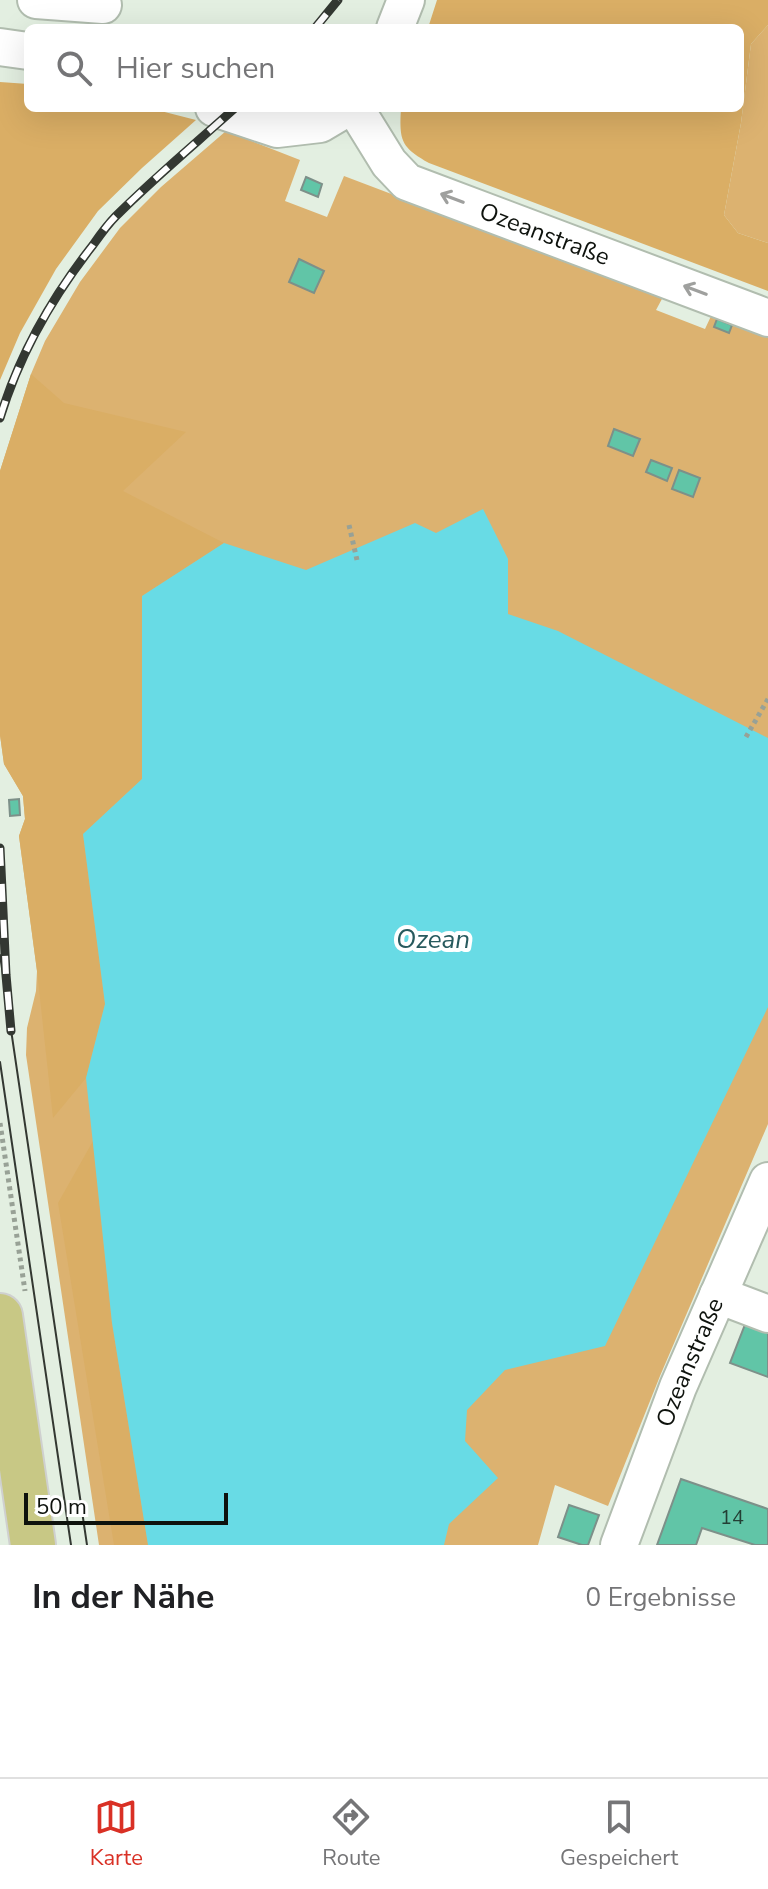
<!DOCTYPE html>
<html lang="de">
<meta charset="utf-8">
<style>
:root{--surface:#fff;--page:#f6f6f6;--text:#202124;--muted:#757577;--line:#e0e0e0;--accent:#d93025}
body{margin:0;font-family:"Nunito Sans",sans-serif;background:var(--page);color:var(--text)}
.scale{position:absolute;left:24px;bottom:20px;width:204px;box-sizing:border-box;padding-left:8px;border:4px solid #0e120d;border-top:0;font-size:22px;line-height:28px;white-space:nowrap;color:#0e120d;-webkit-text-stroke:6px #fff;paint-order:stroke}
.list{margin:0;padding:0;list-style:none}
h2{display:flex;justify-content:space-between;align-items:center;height:104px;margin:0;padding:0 32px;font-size:34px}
h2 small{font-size:26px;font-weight:400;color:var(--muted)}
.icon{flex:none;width:44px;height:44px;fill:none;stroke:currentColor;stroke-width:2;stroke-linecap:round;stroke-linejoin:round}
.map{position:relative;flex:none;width:768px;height:1545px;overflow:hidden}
.search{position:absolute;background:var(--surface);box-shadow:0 8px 32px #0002;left:24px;right:24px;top:24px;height:88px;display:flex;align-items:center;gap:20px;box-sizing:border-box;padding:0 28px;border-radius:12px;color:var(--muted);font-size:30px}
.sheet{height:232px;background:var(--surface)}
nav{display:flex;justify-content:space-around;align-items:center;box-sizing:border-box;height:112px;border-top:2px solid var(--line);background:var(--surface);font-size:22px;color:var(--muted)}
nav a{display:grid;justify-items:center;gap:4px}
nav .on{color:var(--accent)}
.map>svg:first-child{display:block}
.green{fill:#dcb270}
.forest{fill:#daae65}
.water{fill:#68dbe5}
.building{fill:#61c5a7;stroke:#7d9089;stroke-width:2}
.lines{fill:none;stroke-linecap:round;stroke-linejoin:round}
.minor-casing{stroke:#b1bdaf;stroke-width:40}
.major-casing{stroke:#cfd0cf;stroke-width:48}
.path{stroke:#98a196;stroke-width:5;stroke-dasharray:4 4;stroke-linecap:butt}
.minor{stroke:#fff;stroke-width:36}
.major{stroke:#c8c885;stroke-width:44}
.tram{stroke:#333832;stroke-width:2}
.rail-casing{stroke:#333832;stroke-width:9}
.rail{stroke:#fff;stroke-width:6;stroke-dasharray:18;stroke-linecap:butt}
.oneway{stroke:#9fa09e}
.labels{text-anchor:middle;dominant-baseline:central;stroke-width:8;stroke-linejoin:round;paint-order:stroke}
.number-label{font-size:20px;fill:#233f34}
.street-label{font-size:24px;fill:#0e120d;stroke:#fff}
.water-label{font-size:26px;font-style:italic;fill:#285a5e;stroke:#fff}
</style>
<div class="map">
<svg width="768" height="1545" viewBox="0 0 768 1545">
<rect width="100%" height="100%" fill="#e3efe1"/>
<path class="green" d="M768 25V243L738 233 724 215 741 123 751 44Z
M226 131 300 160 285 201 327 217 344 176 663 297 656 310 705 329 712 314 768 335V1124L660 1376 608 1506 555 1485 538 1545H99L26 1055 27 1028 36 991 37 971 19 836 25 819 23 796 4 764 0 735V471L31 374 45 341 80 282 120 228 161 187Z"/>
<path class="forest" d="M437 0H768V25L751 44 741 123 724 215 738 233 768 243V291L429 163C401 147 399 141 401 108H740V28H428Z
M0 82 28 84V108H149L196 120 142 168 98 211 56 269 20 333 0 380Z
M31 374 64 403 186 432 123 491 224 543 142 596V779L83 834 105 1004 86 1078 53 1118 37 971 19 836 25 819 23 796 4 764 0 735V471Z
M93 1141 112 1323 148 1545H114L58 1203Z"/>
<path class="water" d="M483 509 508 559V614L558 631 768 738V1007L605 1346 505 1370 467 1410 465 1441 498 1478 449 1524 444 1545H148L112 1323 86 1078 105 1004 83 834 142 779V596L224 543 306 570 415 523 436 533Z"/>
<path class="building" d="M306 177 322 184 318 197 301 190Z
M299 259 324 271 314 293 289 282Z
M717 319 732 325 729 333 714 327Z
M614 429 640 439 633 456 608 446Z
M651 460 672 468 667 481 646 472Z
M679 470 700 478 693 497 672 489Z
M19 799 20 815 10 816 9 800Z
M746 1322 768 1330V1377L730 1363Z
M681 1479 768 1509V1545H755L702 1528 696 1545H657Z
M569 1505 599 1515 588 1545H582L558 1537Z"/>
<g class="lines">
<defs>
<g id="minor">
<path d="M36 0 103 5"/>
<path d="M395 28 406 0"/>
<path d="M0 47 28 51"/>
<path d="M214 108 277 129 320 124 347 108"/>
<path id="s1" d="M355 108 389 163 407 182 768 318"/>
<path d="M718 1295 768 1314"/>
<path id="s2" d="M619 1545 678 1387 768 1181"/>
</g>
<path id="major" d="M0 1316 33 1545"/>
</defs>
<use href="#minor" class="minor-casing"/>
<use href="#major" class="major-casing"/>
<path class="path" d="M349 525 357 560
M746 737 768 699
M0 1123 25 1291"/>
<use href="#minor" class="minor"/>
<use href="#major" class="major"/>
<path class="tram" d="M0 955 87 1545
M0 1062 71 1545"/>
<defs>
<path id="rail" d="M315 28 338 0
M0 418C19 355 53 296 93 245 100 235 107 225 116 216 154 178 195 144 235 108
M0 848 6 975 11 1031"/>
</defs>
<use href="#rail" class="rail-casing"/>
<use href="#rail" class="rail"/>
</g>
<defs><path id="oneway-shaft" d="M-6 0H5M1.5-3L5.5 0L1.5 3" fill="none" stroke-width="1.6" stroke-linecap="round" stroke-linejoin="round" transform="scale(2)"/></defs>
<g class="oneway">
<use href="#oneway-shaft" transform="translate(452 198) rotate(-159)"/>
<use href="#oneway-shaft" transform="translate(695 290) rotate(-159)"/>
</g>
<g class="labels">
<g class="number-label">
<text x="732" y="1517">14</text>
</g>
<g class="street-label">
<text stroke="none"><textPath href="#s1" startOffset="238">Ozeanstraße</textPath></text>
<text stroke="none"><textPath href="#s2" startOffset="196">Ozeanstraße</textPath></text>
</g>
<g class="water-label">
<text x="433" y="939">Ozean</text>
</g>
</g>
</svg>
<div class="scale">50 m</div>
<div class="search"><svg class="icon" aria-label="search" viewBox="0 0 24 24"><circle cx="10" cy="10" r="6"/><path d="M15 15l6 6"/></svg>Hier suchen</div>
</div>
<section class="sheet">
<h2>In der Nähe<small>0 Ergebnisse</small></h2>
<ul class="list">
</ul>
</section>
<nav>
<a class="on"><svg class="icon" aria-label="map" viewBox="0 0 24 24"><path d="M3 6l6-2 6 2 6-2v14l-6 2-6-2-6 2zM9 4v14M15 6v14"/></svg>Karte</a>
<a><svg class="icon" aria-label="directions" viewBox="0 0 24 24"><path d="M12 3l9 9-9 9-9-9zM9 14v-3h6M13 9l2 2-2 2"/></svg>Route</a>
<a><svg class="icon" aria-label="saved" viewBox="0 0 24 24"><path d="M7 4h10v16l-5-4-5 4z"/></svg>Gespeichert</a>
</nav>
